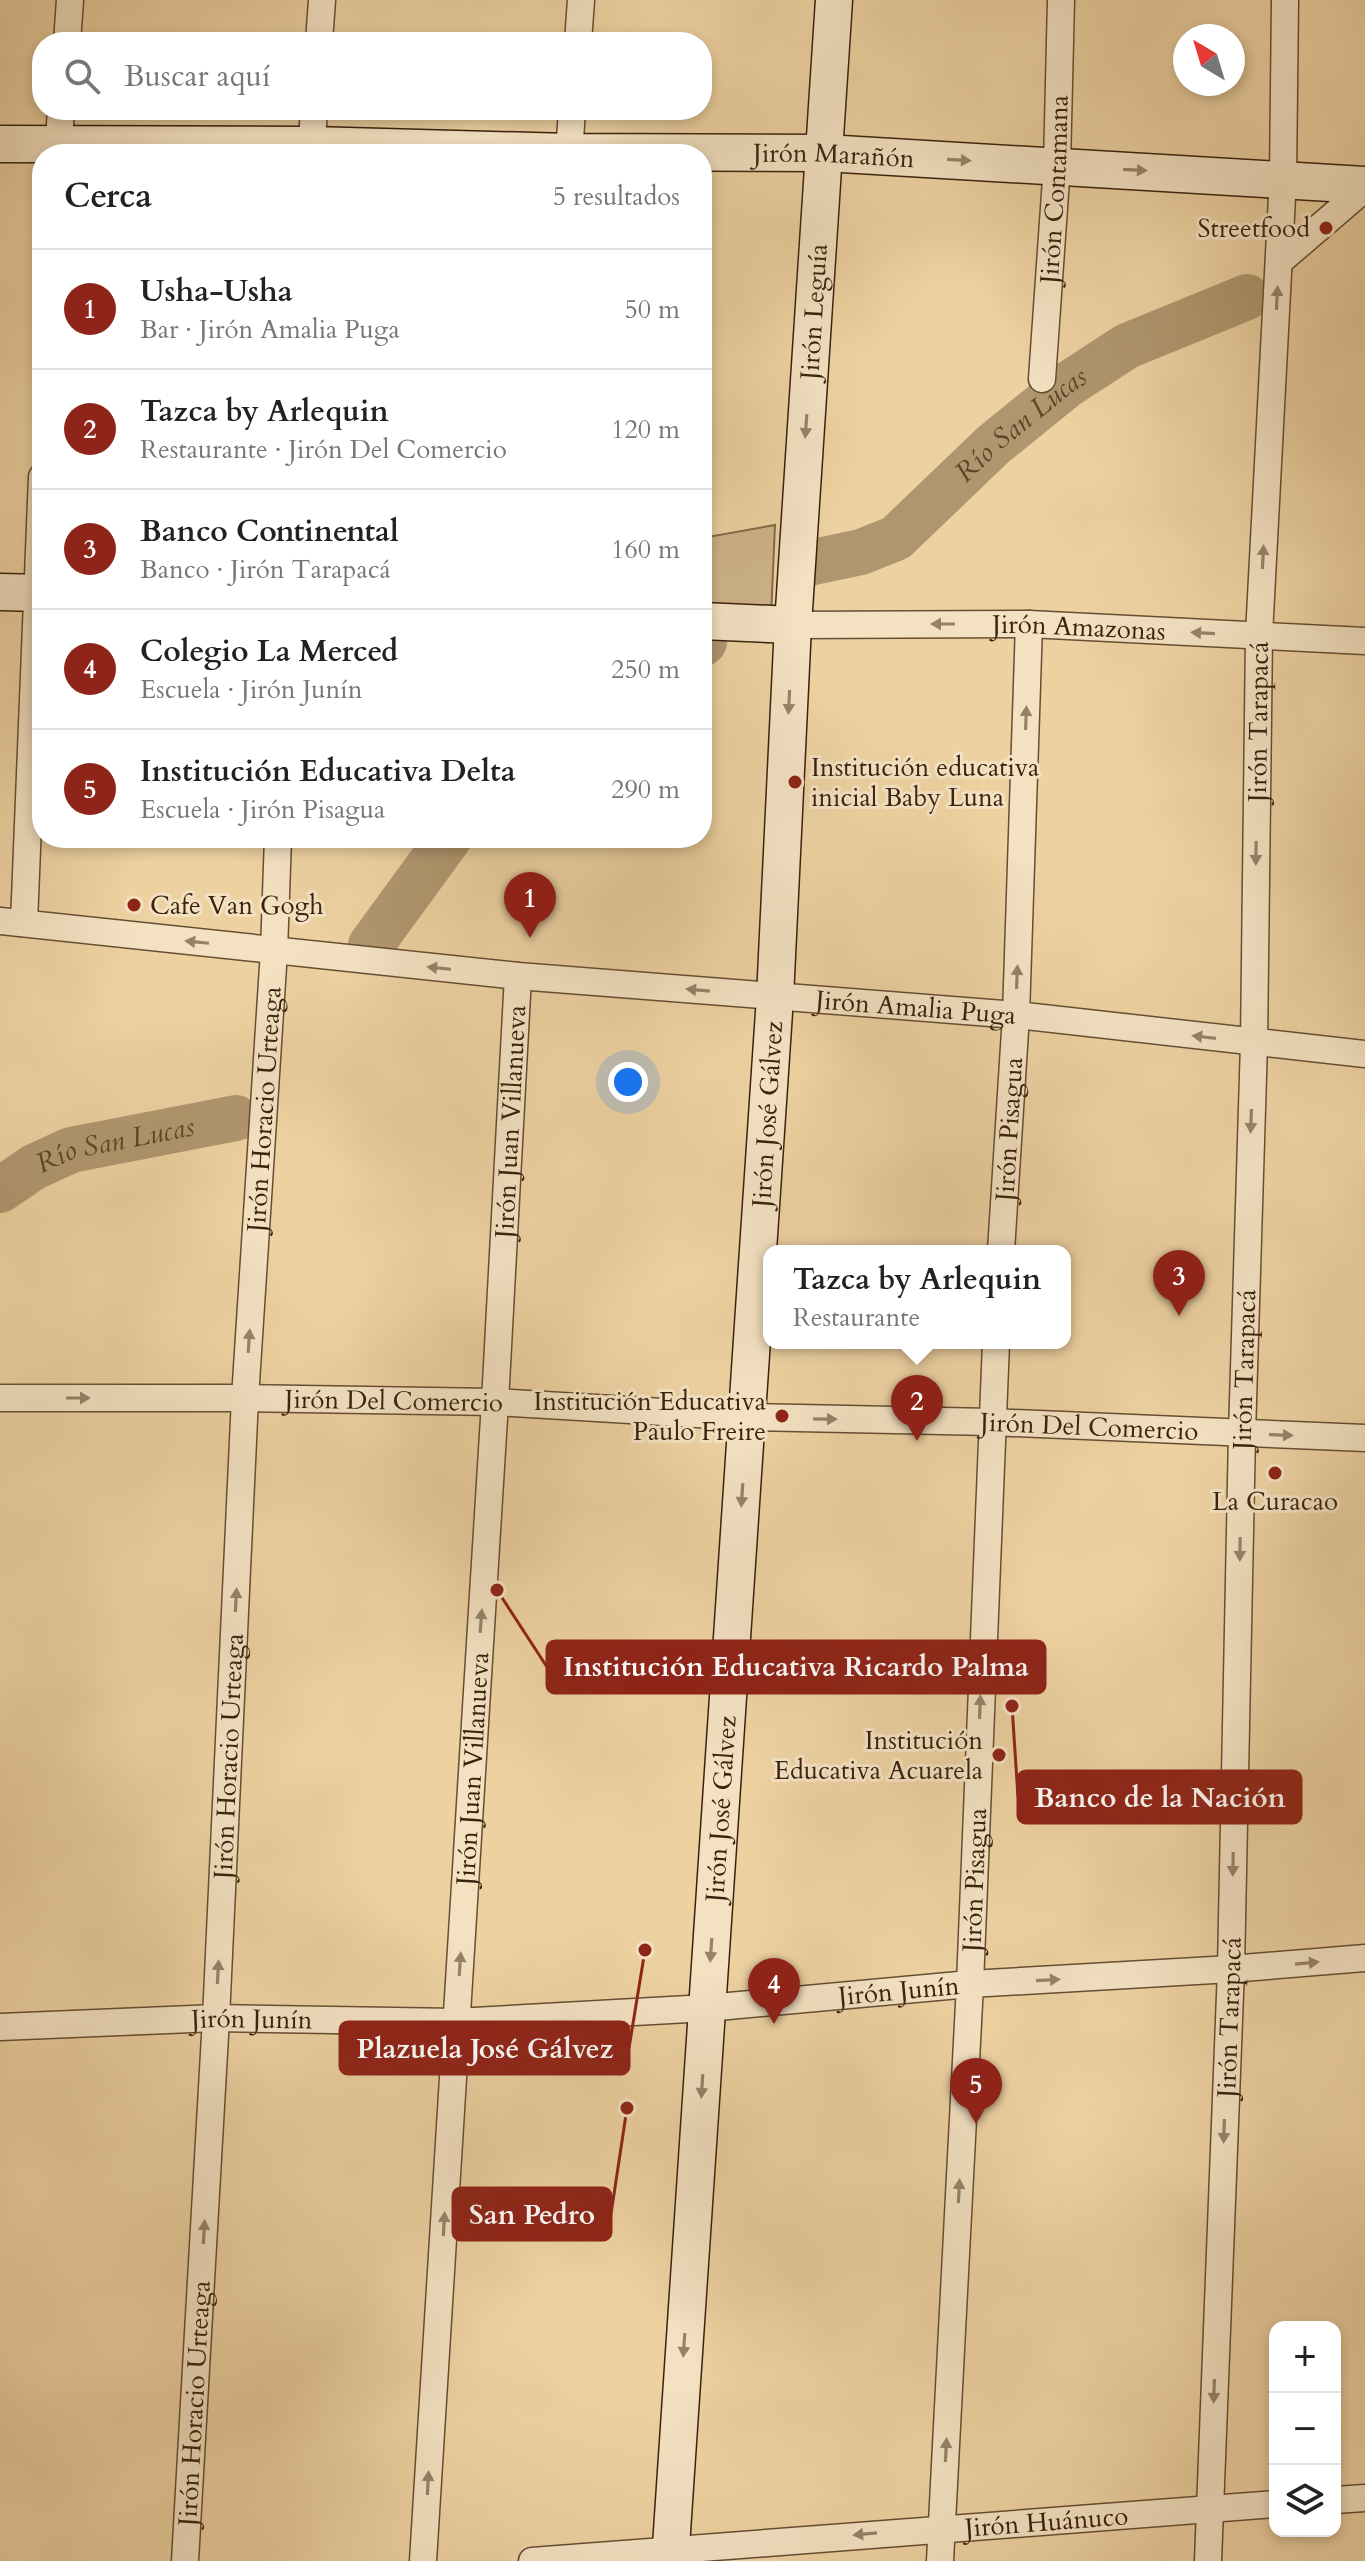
<!DOCTYPE html>
<html lang="es">
<meta charset="utf-8">
<style>
:root{--surface:#fff;--page:#f6f6f6;--text:#222;--muted:#767676;--line:#e0e0e0;--accent:#8f2418}
body{margin:0;font-family:Cardo,serif;background:var(--page);color:var(--text)}
.controls{position:absolute;right:24px;bottom:24px;display:grid;overflow:hidden;border-radius:16px;box-shadow:0 4px 12px #0003}
.controls button{width:72px;height:72px;display:grid;place-items:center;padding:0;border:0;border-bottom:2px solid var(--line);background:var(--surface);color:var(--text);font:40px sans-serif}
.compass{position:absolute;left:1173px;top:24px;width:72px;height:72px;border-radius:50%;background:var(--surface);box-shadow:0 4px 12px #0003;rotate:322deg}
.you{position:absolute;left:628px;top:1082px;width:28px;height:28px;margin:-20px;border:6px solid #fff;border-radius:50%;background:#1a73e8;box-shadow:0 0 0 12px #1a73e833}
.badge{display:grid;place-items:center;width:52px;height:52px;border-radius:50%;background:var(--accent);color:#fff;font-size:26px;font-weight:700}
.pin{position:absolute;translate:-50% -66px;filter:drop-shadow(0 2px 4px #0008)}
.pin::after{content:'';position:absolute;top:42px;width:28px;height:24px;background:inherit;clip-path:polygon(0 0,100% 0,50% 100%)}
.popup{position:absolute;left:763px;top:1245px;width:308px;height:104px;box-sizing:border-box;display:grid;place-content:center;border-radius:16px;background:var(--surface);filter:drop-shadow(0 2px 6px #0005);font-size:26px;white-space:nowrap;color:var(--muted)}
.popup b{font-size:30px;color:var(--text)}
.popup::after{content:'';position:absolute;left:50%;top:100%;margin-left:-16px;border:16px solid transparent;border-top-color:var(--surface)}
.list{margin:0;padding:0;list-style:none}
h2{display:flex;justify-content:space-between;align-items:center;height:104px;margin:0;padding:0 32px;font-size:34px}
h2 small{font-size:26px;font-weight:400;color:var(--muted)}
.list li{display:grid;grid-template-columns:52px 1fr auto;gap:24px;align-items:center;box-sizing:border-box;height:120px;padding:0 32px;border-top:2px solid var(--line)}
.list b{display:block;font-size:30px;white-space:nowrap}
.list p{margin:0;font-size:26px;white-space:nowrap;color:var(--muted)}
.list em{font-size:26px;font-style:normal;color:var(--muted)}
.icon{flex:none;width:44px;height:44px;fill:none;stroke:currentColor;stroke-width:2;stroke-linecap:round;stroke-linejoin:round}
.map{position:relative;flex:none;width:1365px;height:2561px;overflow:hidden}
.search{position:absolute;background:var(--surface);box-shadow:0 4px 12px #0003;left:32px;top:32px;width:680px;height:88px;display:flex;align-items:center;gap:20px;box-sizing:border-box;padding:0 28px;border-radius:32px;color:var(--muted);font-size:30px}
.panel{position:absolute;background:var(--surface);box-shadow:0 4px 12px #0003;left:32px;top:144px;width:680px;height:704px;border-radius:32px}
.map>svg:first-child{display:block}
.green{fill:#ceb388;stroke:#846a4a;stroke-width:2}
.lines{fill:none;stroke-linecap:round;stroke-linejoin:round}
.river{stroke:#b0966f;stroke-width:46}
.street-casing{stroke:#664e32;stroke-width:29}
.secondary-casing{stroke:#39220d;stroke-width:39}
.street{stroke:#f3e1c2;stroke-width:26}
.secondary{stroke:#f3e1c2;stroke-width:36}
.oneway{fill:#968268}
.poi-dot{fill:#8f2418;stroke:#f3e1c2;stroke-width:3}
.labels{text-anchor:middle;dominant-baseline:central;stroke-width:6;stroke-linejoin:round;paint-order:stroke}
.street-label{font-size:26px;fill:#39220d;stroke:#f3e1c2}
.poi-label{font-size:26px;fill:#39220d;stroke:#f3e1c2;text-anchor:end}
.water-label{font-size:28px;font-style:italic;fill:#5d452a;stroke:#f3e1c2}
.leader{fill:none;stroke:#8f2418;stroke-width:3}
.callout-dot{fill:#8f2418;stroke:#f3e1c2;stroke-width:3}
.callout{fill:#8f2418;stroke:#8f2418;stroke-width:3}
.callout-label{font-size:28px;text-anchor:middle;font-weight:bold;fill:#fff}
</style>
<div class="map">
<svg width="1365" height="2561" viewBox="0 0 1365 2561">
<rect width="100%" height="100%" fill="#edd1a1"/>
<filter id="stains"><feTurbulence type="fractalNoise" baseFrequency=".0025" numOctaves="4"/><feColorMatrix values="0 0 0 0 .2 0 0 0 0 .09 0 0 0 0 .02 0 0 0 .5 -.17"/></filter>
<radialGradient id="worn" r=".72"><stop offset=".6" stop-color="#630" stop-opacity="0"/><stop offset="1" stop-color="#630" stop-opacity=".3"/></radialGradient>
<path class="green" d="M775 525 771 617 702 614V538Z"/>
<g class="lines">
<g class="river">
<path id="s1" d="M809 563 861 552 896 538 993 445 1067 385 1127 346 1247 297"/>
<path d="M702 644 704 642"/>
<path d="M371 945 449 838"/>
<path id="s2" d="M0 1190 34 1167 71 1150 236 1118"/>
</g>
<defs>
<g id="street">
<path d="M67 42 70 0"/>
<path d="M319 42 322 0"/>
<path d="M578 42 581 0"/>
<path d="M58 154 61 110"/>
<path d="M311 154 314 110"/>
<path d="M569 154 572 110"/>
<path d="M1279 262 1365 188"/>
<path id="s3" d="M1042 379 1057 165 1061 0"/>
<path id="s4" d="M793 625 1029 624 1365 641"/>
<path id="s5" d="M0 921 518 976 1016 1015 1365 1054"/>
<path d="M24 923 42 477"/>
<path id="s6" d="M1001 1251 1016 1015 1029 624"/>
<path id="s7" d="M0 1398H245L495 1402 747 1417 991 1422 1365 1438"/>
<path id="s8" d="M0 2027 216 2018 456 2022 707 2008 970 1984 1231 1969 1365 1958"/>
<path d="M1335 2500 1365 2498"/>
<path id="s9" d="M185 2561 216 2018 245 1398 274 951 278 838"/>
<path id="s10" d="M423 2561 495 1402 518 976"/>
<path id="s11" d="M532 2561 1275 2504"/>
<path id="s12" d="M940 2561 970 1984 996 1343"/>
<path id="s13" d="M1208 2561 1231 1969 1242 1434 1254 1043 1259 635 1283 178 1285 0"/>
</g>
<g id="secondary">
<path id="s14" d="M0 144 312 145 569 152 825 153 1365 185"/>
<path d="M0 592 42 593"/>
<path d="M702 621 793 625"/>
<path id="s15" d="M670 2561 775 997 793 625 834 0"/>
</g>
</defs>
<use href="#street" class="street-casing"/>
<use href="#secondary" class="secondary-casing"/>
<use href="#street" class="street"/>
<use href="#secondary" class="secondary"/>
</g>
<defs><path id="oneway-solid" d="M-6-.8H1V-3.2L6.5 0L1 3.2V.8H-6Z" transform="scale(2)"/></defs>
<g class="oneway">
<use href="#oneway-solid" transform="translate(959 160) rotate(3)"/>
<use href="#oneway-solid" transform="translate(1135 170) rotate(3)"/>
<use href="#oneway-solid" transform="translate(1277 298) rotate(-87)"/>
<use href="#oneway-solid" transform="translate(806 426) rotate(94)"/>
<use href="#oneway-solid" transform="translate(1263 557) rotate(-87)"/>
<use href="#oneway-solid" transform="translate(943 624) rotate(180)"/>
<use href="#oneway-solid" transform="translate(1203 633) rotate(-177)"/>
<use href="#oneway-solid" transform="translate(789 702) rotate(93)"/>
<use href="#oneway-solid" transform="translate(1026 718) rotate(-88)"/>
<use href="#oneway-solid" transform="translate(1256 853) rotate(91)"/>
<use href="#oneway-solid" transform="translate(197 942) rotate(-174)"/>
<use href="#oneway-solid" transform="translate(439 968) rotate(-174)"/>
<use href="#oneway-solid" transform="translate(1017 977) rotate(-88)"/>
<use href="#oneway-solid" transform="translate(698 990) rotate(-175)"/>
<use href="#oneway-solid" transform="translate(1204 1037) rotate(-173)"/>
<use href="#oneway-solid" transform="translate(1251 1121) rotate(92)"/>
<use href="#oneway-solid" transform="translate(249 1341) rotate(-86)"/>
<use href="#oneway-solid" transform="translate(78 1398)"/>
<use href="#oneway-solid" transform="translate(825 1419) rotate(1)"/>
<use href="#oneway-solid" transform="translate(1281 1435) rotate(2)"/>
<use href="#oneway-solid" transform="translate(742 1495) rotate(94)"/>
<use href="#oneway-solid" transform="translate(1240 1549) rotate(91)"/>
<use href="#oneway-solid" transform="translate(236 1600) rotate(-87)"/>
<use href="#oneway-solid" transform="translate(481 1621) rotate(-86)"/>
<use href="#oneway-solid" transform="translate(980 1707) rotate(-88)"/>
<use href="#oneway-solid" transform="translate(1233 1864) rotate(91)"/>
<use href="#oneway-solid" transform="translate(711 1950) rotate(94)"/>
<use href="#oneway-solid" transform="translate(1307 1963) rotate(-5)"/>
<use href="#oneway-solid" transform="translate(460 1964) rotate(-86)"/>
<use href="#oneway-solid" transform="translate(218 1972) rotate(-87)"/>
<use href="#oneway-solid" transform="translate(1048 1980) rotate(-3)"/>
<use href="#oneway-solid" transform="translate(702 2086) rotate(94)"/>
<use href="#oneway-solid" transform="translate(1224 2131) rotate(92)"/>
<use href="#oneway-solid" transform="translate(959 2191) rotate(-87)"/>
<use href="#oneway-solid" transform="translate(444 2224) rotate(-87)"/>
<use href="#oneway-solid" transform="translate(204 2232) rotate(-87)"/>
<use href="#oneway-solid" transform="translate(684 2345) rotate(94)"/>
<use href="#oneway-solid" transform="translate(1214 2391) rotate(92)"/>
<use href="#oneway-solid" transform="translate(946 2450) rotate(-87)"/>
<use href="#oneway-solid" transform="translate(428 2483) rotate(-87)"/>
<use href="#oneway-solid" transform="translate(865 2534) rotate(175)"/>
</g>
<g class="poi-dot">
<circle cx="1326" cy="228" r="8"/>
<circle cx="795" cy="782" r="8"/>
<circle cx="134" cy="905" r="8"/>
<circle cx="782" cy="1416" r="8"/>
<circle cx="1275" cy="1473" r="8"/>
<circle cx="999" cy="1755" r="8"/>
</g>
<g class="labels">
<g class="street-label">
<text stroke="none"><textPath href="#s14" startOffset="834">Jirón Marañón</textPath></text>
<text stroke="none"><textPath href="#s3" startOffset="190">Jirón Contamana</textPath></text>
<text stroke="none"><textPath href="#s15" startOffset="2254">Jirón Leguía</textPath></text>
<text stroke="none"><textPath href="#s4" startOffset="286">Jirón Amazonas</textPath></text>
<text stroke="none"><textPath href="#s13" startOffset="1840">Jirón Tarapacá</textPath></text>
<text stroke="none"><textPath href="#s5" startOffset="920">Jirón Amalia Puga</textPath></text>
<text stroke="none"><textPath href="#s9" startOffset="1454">Jirón Horacio Urteaga</textPath></text>
<text stroke="none"><textPath href="#s15" startOffset="1450">Jirón José Gálvez</textPath></text>
<text stroke="none"><textPath href="#s10" startOffset="1442">Jirón Juan Villanueva</textPath></text>
<text stroke="none"><textPath href="#s6" startOffset="122">Jirón Pisagua</textPath></text>
<text stroke="none"><textPath href="#s13" startOffset="1192">Jirón Tarapacá</textPath></text>
<text stroke="none"><textPath href="#s7" startOffset="394">Jirón Del Comercio</textPath></text>
<text stroke="none"><textPath href="#s7" startOffset="1090">Jirón Del Comercio</textPath></text>
<text stroke="none"><textPath href="#s9" startOffset="806">Jirón Horacio Urteaga</textPath></text>
<text stroke="none"><textPath href="#s10" startOffset="794">Jirón Juan Villanueva</textPath></text>
<text stroke="none"><textPath href="#s15" startOffset="754">Jirón José Gálvez</textPath></text>
<text stroke="none"><textPath href="#s12" startOffset="682">Jirón Pisagua</textPath></text>
<text stroke="none"><textPath href="#s8" startOffset="900">Jirón Junín</textPath></text>
<text stroke="none"><textPath href="#s13" startOffset="544">Jirón Tarapacá</textPath></text>
<text stroke="none"><textPath href="#s8" startOffset="252">Jirón Junín</textPath></text>
<text stroke="none"><textPath href="#s9" startOffset="158">Jirón Horacio Urteaga</textPath></text>
<text stroke="none"><textPath href="#s11" startOffset="516">Jirón Huánuco</textPath></text>
</g>
<g class="poi-label">
<text x="1310" y="228">Streetfood</text>
<text x="811" y="767" text-anchor="start">Institución educativa<tspan x="811" dy="30">inicial Baby Luna</tspan></text>
<text x="150" y="905" text-anchor="start">Cafe Van Gogh</text>
<text x="766" y="1401">Institución Educativa<tspan x="766" dy="30">Paulo Freire</tspan></text>
<text x="1275" y="1501" text-anchor="middle">La Curacao</text>
<text x="983" y="1740">Institución<tspan x="983" dy="30">Educativa Acuarela</tspan></text>
</g>
<g class="water-label">
<text stroke="none"><textPath href="#s1" startOffset="260">Río San Lucas</textPath></text>
<text stroke="none"><textPath href="#s2" startOffset="126">Río San Lucas</textPath></text>
</g>
</g>
<path class="leader" d="M497 1590L547 1667M1012 1706L1018 1797M645 1950L629 2048M627 2108L611 2214"/>
<g class="callout-dot">
<circle cx="497" cy="1590" r="8"/>
<circle cx="1012" cy="1706" r="8"/>
<circle cx="645" cy="1950" r="8"/>
<circle cx="627" cy="2108" r="8"/>
</g>
<g class="callout">
<rect x="547" y="1641" width="498" height="52" rx="8"/>
<rect x="1018" y="1771" width="283" height="52" rx="8"/>
<rect x="340" y="2022" width="289" height="52" rx="8"/>
<rect x="453" y="2188" width="158" height="52" rx="8"/>
</g>
<g class="callout-label">
<text x="796" y="1676">Institución Educativa Ricardo Palma</text>
<text x="1160" y="1807">Banco de la Nación</text>
<text x="485" y="2058">Plazuela José Gálvez</text>
<text x="532" y="2224">San Pedro</text>
</g>
<rect width="100%" height="100%" filter="url(#stains)"/>
<rect width="100%" height="100%" fill="url(#worn)"/>
</svg>
<div class="controls">
<button>+</button>
<button>−</button>
<button><svg class="icon" aria-label="layers" viewBox="0 0 24 24"><path d="M12 4l9 5-9 5-9-5zM3 14l9 5 9-5"/></svg></button>
</div>
<svg class="compass" viewBox="-18 -18 36 36"><path d="M0-13l5 13h-10z" fill="#e53935"/><path d="M0 13l5-13h-10z" fill="#767676"/></svg>
<div class="you"></div>
<div class="pin badge" style="left:530px;top:938px">1</div>
<div class="pin badge" style="left:917px;top:1441px">2</div>
<div class="popup"><b>Tazca by Arlequin</b>Restaurante</div>
<div class="pin badge" style="left:1179px;top:1316px">3</div>
<div class="pin badge" style="left:774px;top:2024px">4</div>
<div class="pin badge" style="left:976px;top:2124px">5</div>
<div class="search"><svg class="icon" aria-label="search" viewBox="0 0 24 24"><circle cx="10" cy="10" r="6"/><path d="M15 15l6 6"/></svg>Buscar aquí</div>
<section class="panel">
<h2>Cerca<small>5 resultados</small></h2>
<ul class="list">
<li><span class="badge">1</span><div><b>Usha-Usha</b><p>Bar · Jirón Amalia Puga</p></div><em>50 m</em></li>
<li><span class="badge">2</span><div><b>Tazca by Arlequin</b><p>Restaurante · Jirón Del Comercio</p></div><em>120 m</em></li>
<li><span class="badge">3</span><div><b>Banco Continental</b><p>Banco · Jirón Tarapacá</p></div><em>160 m</em></li>
<li><span class="badge">4</span><div><b>Colegio La Merced</b><p>Escuela · Jirón Junín</p></div><em>250 m</em></li>
<li><span class="badge">5</span><div><b>Institución Educativa Delta</b><p>Escuela · Jirón Pisagua</p></div><em>290 m</em></li>
</ul>
</section>
</div>
